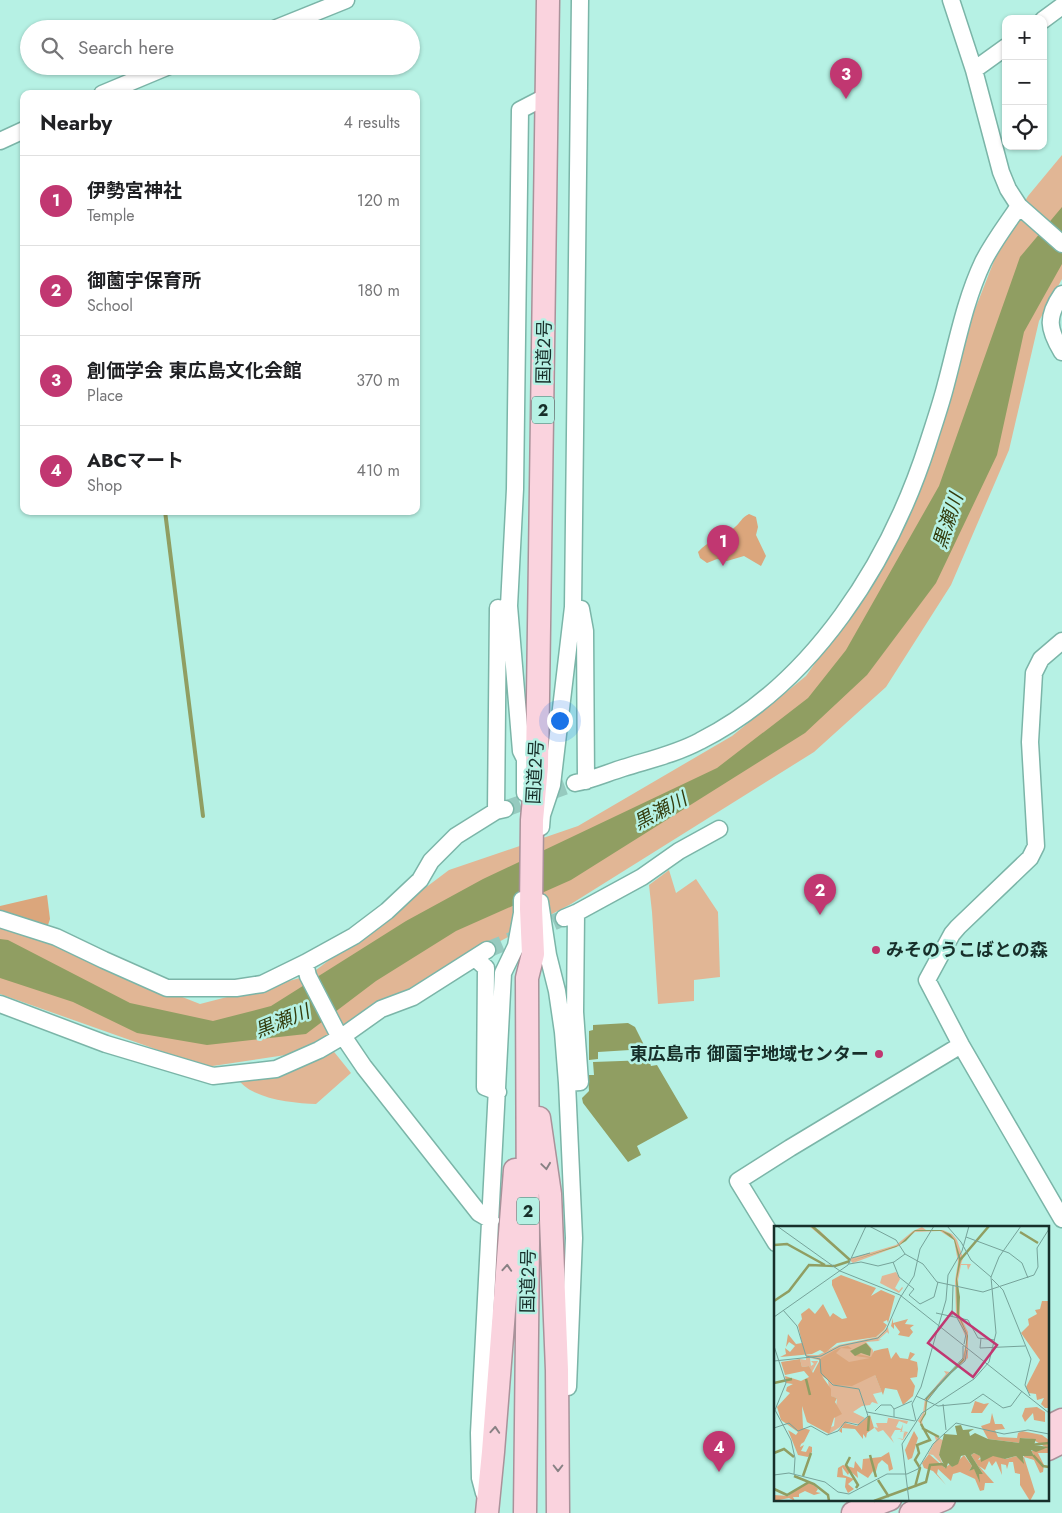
<!DOCTYPE html>
<meta charset="utf-8">
<style>
:root{--surface:#fff;--page:#f2f2f2;--text:#202124;--muted:#757577;--line:#e0e0e0;--accent:#c13771}
body{margin:0;font-family:Jost,"Noto Sans JP",sans-serif;background:var(--page);color:var(--text)}
.controls{position:absolute;right:15px;top:15px;display:grid;overflow:hidden;border-radius:10px;box-shadow:0 1px 4px #0004}
.controls button{width:45px;height:45px;display:grid;place-items:center;padding:0;border:0;border-bottom:1px solid var(--line);background:var(--surface);color:var(--text);font:25px sans-serif}
.you{position:absolute;left:559px;top:720px;width:18px;height:18px;margin:-12px;border:4px solid #fff;border-radius:50%;background:#1a73e8;box-shadow:0 0 0 8px #1a73e833}
.badge{display:grid;place-items:center;width:32px;height:32px;border-radius:50%;background:var(--accent);color:#fff;font-size:16px;font-weight:700}
.pin{position:absolute;translate:-50% -41px;filter:drop-shadow(0 1px 2px #0008)}
.pin::after{content:'';position:absolute;top:26px;width:18px;height:15px;background:inherit;clip-path:polygon(0 0,100% 0,50% 100%)}
.list{margin:0;padding:0;list-style:none}
h2{display:flex;justify-content:space-between;align-items:center;height:65px;margin:0;padding:0 20px;font-size:21px}
h2 small{font-size:16px;font-weight:400;color:var(--muted)}
.list li{display:grid;grid-template-columns:32px 1fr auto;gap:15px;align-items:center;box-sizing:border-box;height:90px;padding:0 20px;border-top:1px solid var(--line)}
.list b{display:block;font-size:19px;white-space:nowrap}
.list p{margin:0;font-size:16px;white-space:nowrap;color:var(--muted)}
.list em{font-size:16px;font-style:normal;color:var(--muted)}
.icon{flex:none;width:28px;height:28px;fill:none;stroke:currentColor;stroke-width:2;stroke-linecap:round;stroke-linejoin:round}
.map{position:relative;flex:none;width:1062px;height:1513px;overflow:hidden}
.search{position:absolute;background:var(--surface);box-shadow:0 1px 4px #0004;left:20px;top:20px;width:400px;height:55px;display:flex;align-items:center;gap:12px;box-sizing:border-box;padding:0 18px;border-radius:28px;color:var(--muted);font-size:19px}
.panel{position:absolute;background:var(--surface);box-shadow:0 1px 4px #0004;left:20px;top:90px;width:400px;height:425px;border-radius:10px}
.map>svg:first-child{display:block}
.green{fill:#e1b695}
.forest{fill:#dba67c}
.water{fill:#909e62}
.lines{fill:none;stroke-linecap:round;stroke-linejoin:round}
.stream{stroke:#909e62;stroke-width:4}
.tertiary-tunnel{stroke:#96cabf;stroke-width:16;stroke-dasharray:16 8;stroke-linecap:butt}
.tertiary-casing{stroke:#7bb5a8;stroke-width:19}
.trunk-casing{stroke:#a9929a;stroke-width:25}
.tertiary{stroke:#fff;stroke-width:16}
.trunk{stroke:#fad3de;stroke-width:22}
.oneway{stroke:#888184}
.poi-dot{fill:#c13771;stroke:#b6f1e4;stroke-width:2}
.labels{text-anchor:middle;dominant-baseline:central;stroke-width:5;stroke-linejoin:round;paint-order:stroke}
.shield{fill:#b6f1e4;stroke:#476962;stroke-width:1}
.shield-label{font-size:16px;font-weight:bold;fill:#172f2a}
.street-label{font-size:18px;fill:#172f2a;stroke:#b6f1e4}
.poi-label{font-size:18px;font-weight:bold;fill:#172f2a;stroke:#b6f1e4;text-anchor:start}
.water-label{font-size:19px;font-style:italic;fill:#333c0d;stroke:#b6f1e4}
.inset-river{fill:none;stroke:#909e62;stroke-width:2.5}
.inset-road{fill:none;stroke:#76a39a;stroke-width:1}
.view{fill:#c13771;fill-opacity:0.15;stroke:#c13771;stroke-width:2.5}
.inset-edge{fill:none;stroke:#172f2a;stroke-width:2.5}
</style>
<div class="map">
<svg width="1062" height="1513" viewBox="0 0 1062 1513">
<rect width="100%" height="100%" fill="#b6f1e4"/>
<path class="green" d="M1062 155V279L1039 321 1009 450 951 585 886 687 814 752 571 904 400 994 319 1050 206 1067 0 994V919L91 961 200 1004 308 976 449 870 578 826 732 736 806 676 884 566 919 490 972 317 1003 238 1028 196Z
M669 870 676 893 696 879 718 912 720 977 694 980V1001L658 1004 652 912 649 885Z
M331 1048 351 1073 316 1104C292 1103 248 1099 236 1076Z"/>
<path class="forest" d="M749 514 756 517 758 527 756 535 766 556 761 566 744 556 727 561 717 559 707 563 700 558 698 552C708 540 724 537 735 527 741 522 741 518 749 514Z
M47 895 50 919 48 925 39 926 0 910V906Z"/>
<path class="water" d="M1062 207V264L1024 332 997 455 936 583 867 675 805 733 571 880 456 931 376 981 306 1034 207 1045 137 1033 73 1002 0 978V939L8 940 130 1003 213 1021 271 1006 406 921 483 879 717 768 808 698 846 650 939 486 1020 257Z
M628 1023 635 1027 646 1049 598 1052V1059L589 1060V1031L593 1030V1025Z
M649 1060 651 1066 657 1065 688 1118 637 1146 641 1155 628 1162 583 1103 582 1098 589 1091 588 1075H594L593 1062Z"/>
<g class="lines">
<path class="stream" d="M165 511 203 816"/>
<path class="tertiary-tunnel" d="M505 809 575 783
M487 950 564 918"/>
<defs>
<path id="tertiary" d="M951 0 974 70 1001 172 1008 189 1019 206 1062 244
M1043 20 1062 6
M274 29 346 0
M974 70 1006 47
M102 94 169 66
M0 141 24 130
M1062 294C1046 317 1048 329 1062 352
M573 607 581 609 585 631 586 781
M1062 641 1041 659 1034 673 1030 742 1036 846 1030 858 958 927 952 934 927 980 961 1045 1062 1219
M575 783C591 780 607 773 623 768 648 760 676 754 700 741 813 684 890 562 928 443 934 424 941 404 946 384 957 343 965 300 983 262 993 242 1007 224 1019 206
M525 793V759L521 751 509 606 515 489 520 110 547 96
M496 811 498 608
M541 827 542 815 552 785 573 607 580 0
M540 902 548 955 557 991 563 1032 567 1083 574 1238 568 1387
M564 918 576 913 642 877 679 851 719 829
M0 919 56 937 104 960 167 988H236L262 984 305 963 354 936 387 911 420 880 431 861 456 836 496 811 505 809
M475 958 486 968 485 1087 498 1092
M305 963 308 976 337 1032 343 1036 364 1067 479 1213 491 1220
M0 1004 106 1044 213 1076 276 1069 319 1050 343 1036 381 1009 413 997 487 950
M567 1083 580 1082 575 1012 576 913
M776 1243 738 1181 790 1148 961 1045
M484 1493 480 1478 479 1433 503 973 516 946 522 913V900"/>
<path id="trunk" d="M539 1118 550 1194 557 1370 558 1513
M1048 1427 1062 1420
M1048 1449 1062 1442
M487 1513 493 1452 515 1170
M525 1513 528 1243 527 978 533 954 531 909 532 820 537 766 548 0
M853 1513 890 1499
M911 1513 944 1499"/>
</defs>
<use href="#tertiary" class="tertiary-casing"/>
<use href="#trunk" class="trunk-casing"/>
<use href="#tertiary" class="tertiary"/>
<use href="#trunk" class="trunk"/>
</g>
<defs><path id="oneway-chevron" d="M-2-3.5L2.5 0L-2 3.5" fill="none" stroke-width="1.6" stroke-linecap="round" stroke-linejoin="round" transform="scale(1.25)"/></defs>
<g class="oneway">
<use href="#oneway-chevron" transform="translate(546 1166) rotate(82)"/>
<use href="#oneway-chevron" transform="translate(507 1268) rotate(-86)"/>
<use href="#oneway-chevron" transform="translate(495 1430) rotate(-86)"/>
<use href="#oneway-chevron" transform="translate(558 1468) rotate(90)"/>
</g>
<g class="poi-dot">
<circle cx="876" cy="950" r="5"/>
<circle cx="879" cy="1054" r="5"/>
</g>
<g class="labels">
<g class="shield">
<rect x="532" y="396.5" width="22" height="27" rx="4"/>
<rect x="517" y="1197.5" width="22" height="27" rx="4"/>
</g>
<g class="shield-label">
<text x="543" y="410">2</text>
<text x="528" y="1211">2</text>
</g>
<g class="street-label">
<text transform="translate(544 352) rotate(-89)">国道2号</text>
<text transform="translate(535 772) rotate(-87)">国道2号</text>
<text transform="translate(528 1281) rotate(-89)">国道2号</text>
</g>
<g class="poi-label">
<text x="886" y="950">みそのうこばとの森</text>
<text x="869" y="1054" text-anchor="end">東広島市 御薗宇地域センター</text>
</g>
<g class="water-label">
<text transform="translate(948 521) rotate(-72)">黒瀬川</text>
<text transform="translate(660 811) rotate(-28)">黒瀬川</text>
<text transform="translate(282 1021) rotate(-22)">黒瀬川</text>
</g>
</g>
<g transform="translate(774 1226)">
<rect width="275" height="275" fill="#b6f1e4"/>
<path d="M35 0 45 4 75 33 122 19 139 5 148 1 152 4H169L178 8 183 14 189 32 187 38H197L194 44 193 39H187L184 54 186 90 194 106V132L172 151 154 174 148 196 150 202 144 195 149 187 151 173 172 148 170 145 176 146 188 134 192 118V112L182 88 181 55 184 36 180 14 166 5 141 6 125 20 79 37ZM122 46 126 53 121 62 125 65 128 61 129 62 125 67 106 57 108 50ZM114 101 115 108 113 106 104 114 108 113 104 115 92 116 99 124 101 149 108 166 99 168 104 178 98 176 96 179 88 180 79 186 91 192 85 198 74 196 55 208V202L60 200 63 172 56 170 54 155 45 134 36 132 37 140 40 138 37 135H44L38 146 35 140 28 141 26 133 32 134V125L33 129H44L65 119 103 111ZM109 191 134 195 133 198 125 195 122 201 127 203 129 198 128 205 134 206 129 214 123 212 129 213 130 206 132 208 130 205 126 206 127 204H121L117 211 120 217 109 204 104 206 100 201 109 203 104 202 102 197H113L114 192ZM160 209 170 215 165 229 169 239 159 229 154 228 162 214Z" fill="#e1b695"/>
<path d="M67 49 102 62 97 70 107 64 121 70 114 97 113 94 109 96 113 99 110 104 102 111 63 117 51 127 46 124 38 128 6 131 12 128 11 122 16 126 21 120 15 116 12 121 14 108 22 118 28 117 24 99 28 93 27 88 35 82 41 88 49 78 56 91 59 87 68 93 73 92 58 59V54ZM268 75H275V182H271L267 178 270 172 263 174 262 168 255 167 252 161 266 134 247 107 255 99 254 93 263 88 261 84 266 83ZM119 92V97L134 93 131 98 140 99 136 102 139 106 135 111 124 109 126 106 120 98V103L117 100ZM74 120 78 123 67 122 62 127 75 136 96 132 81 130 80 127 97 131 100 125 108 123 114 122 117 133 122 126 126 132 134 133 136 126 141 128 136 134 143 136 144 143 143 151 136 152 141 160 139 170 129 179 123 164 111 162 109 169 101 149 78 160 61 159 48 150 57 163V170L63 172 61 176 68 188 60 192 55 208 33 196 28 180 29 202 36 204 30 216 27 218 26 221 30 219 27 225 32 226 35 220 38 221V226L34 231 24 229 14 204 22 209 24 206 7 194 3 181 16 167 12 165 13 161 19 158 12 157 11 150 27 155 35 151 30 145 11 149 7 136 26 133 28 141 35 140 39 147 47 132 61 124 65 122ZM201 175 210 178 215 177 208 187H197ZM263 181 271 186V196L260 194 259 187 251 196 248 190 251 182ZM218 187 221 198H228L231 203 221 204 224 211 243 212 244 207 248 205 268 209 275 214V227H264L270 239 269 246 266 247 260 234 250 231 261 266 256 275 246 259V248L241 247 239 236H235L233 243 232 239 227 238 228 249 222 235 218 240 215 235 211 244 205 240 220 257H211L210 264 206 265 201 253 186 246 179 248 177 255 164 243 163 248 172 259 159 245 150 242 148 237 155 228 171 242 176 238 178 241 190 229 198 240 195 245 200 242 205 254V247L209 248 197 229 200 227 207 230 204 234 219 229 232 233 242 230 250 236 249 232 251 229H260L257 225 273 222 258 213 247 212 245 217 214 213 207 200 216 197ZM96 189 100 202 93 207 92 212 89 208V213L81 203 68 202V207L65 205 71 197 83 200ZM140 205 144 212 138 232 134 234 131 224ZM115 226 119 243 115 245 114 239 108 234 104 238 101 249 99 245 94 252 83 245 84 252 76 245 74 249 68 241 69 249 80 253 74 258 80 263 74 267 71 261 72 252 63 251 64 242 69 239 80 242 81 235 88 244 89 233 107 231ZM33 256 39 258 44 263 42 266 47 267 40 269 31 265 25 268V271H19L21 275 15 272 0 275V269L14 270Z" fill="#dba67c"/>
<path d="M141 4H167L176 8 181 14 187 34 183 53 186 71 185 89 194 110 190 134 153 173 152 188 147 196 148 202 146 196 151 187 152 172 190 132 193 109 183 87 182 53 185 34 180 14 168 5H141L132 15 122 21 77 35 125 19ZM92 117 97 123 96 130 87 127 81 130 76 125ZM187 199 189 204 200 203 195 206 196 210 201 207 214 213 245 217 246 212 262 213 260 219 275 221 262 226 257 224 260 230H249L250 238 242 230 231 233 219 230 207 236 206 230 200 227 197 229 209 248H205L206 257 200 243 195 245 198 240 191 229 187 230 184 238 178 241 174 237 172 243 165 229 170 208 183 209 181 200Z" fill="#909e62"/>
<path class="inset-river" d="M38 0 76 34M246 6 264 17M0 19 13 18 51 39M186 34 215 0M0 75 15 65 35 39 61 40 76 35M32 153 36 169M0 157 18 153M148 202 165 211M94 205 95 190M256 219 275 217M0 227 10 223 20 231M96 229 102 251M259 229 269 240 275 241M76 231 72 239 84 259 82 262M20 250 40 258 54 269 55 275M29 250 37 227M104 254 115 271M141 261 146 242 141 234 145 227 143 219 156 214 147 198M0 263 13 269 35 256M100 275 152 256 156 239 168 238 172 241"/>
<path class="inset-road" d="M3 0 66 45 126 69 275 187M95 0 122 14 131 28 149 38 163 56 209 66 260 49 264 41 263 22 275 3M173 0 187 16 197 34 217 51M192 11 235 27 248 37 254 52M78 32 96 27M119 36 125 51 140 63 135 69 146 78 160 71 164 56M75 38 87 36 104 40 120 36 131 28M218 53 229 64 257 133 251 159 256 170M126 72 140 50 146 23 160 0M9 84 23 100 32 130M162 87 194 94 204 112 221 114M178 90 179 60M0 91 74 39 92 0M183 92 192 108 190 118M207 112 206 122 251 120M0 120 12 157 1 184 17 214 21 232 20 248M0 135 47 130 66 120 104 112 112 104 126 72M142 170 164 180 196 177 209 168 229 182 237 180 248 165M150 174 189 132V120M153 175 171 152 191 135 193 124M169 178 172 204M120 183 138 175M101 185 107 179H117L120 183V191M93 186 141 195M142 195 138 178 147 161 172 74 174 49 188 25 195 0M0 202 15 197 24 205 37 200 53 209 64 205 71 196 84 199 94 190 85 163 59 159 47 147 46 133 32 130M0 249 15 247 51 256 64 266 75 268 113 248H133L144 243 159 218 182 197 230 208 254 204 275 208M135 275 128 218 148 187 200 153 215 136 222 107 217 51 225 31 247 0"/>
<path class="view" d="M178 86 223 119 199 151 154 117Z"/>
<rect width="275" height="275" class="inset-edge"/>
</g>
</svg>
<div class="controls">
<button>+</button>
<button>−</button>
<button><svg class="icon" aria-label="locate" viewBox="0 0 24 24"><circle cx="12" cy="12" r="6"/><path d="M12 2v4M12 18v4M2 12h4M18 12h4"/></svg></button>
</div>
<div class="you"></div>
<div class="pin badge" style="left:723px;top:566px">1</div>
<div class="pin badge" style="left:820px;top:915px">2</div>
<div class="pin badge" style="left:846px;top:99px">3</div>
<div class="pin badge" style="left:719px;top:1472px">4</div>
<div class="search"><svg class="icon" aria-label="search" viewBox="0 0 24 24"><circle cx="10" cy="10" r="6"/><path d="M15 15l6 6"/></svg>Search here</div>
<section class="panel">
<h2>Nearby<small>4 results</small></h2>
<ul class="list">
<li><span class="badge">1</span><div><b>伊勢宮神社</b><p>Temple</p></div><em>120 m</em></li>
<li><span class="badge">2</span><div><b>御薗宇保育所</b><p>School</p></div><em>180 m</em></li>
<li><span class="badge">3</span><div><b>創価学会 東広島文化会館</b><p>Place</p></div><em>370 m</em></li>
<li><span class="badge">4</span><div><b>ABCマート</b><p>Shop</p></div><em>410 m</em></li>
</ul>
</section>
</div>
